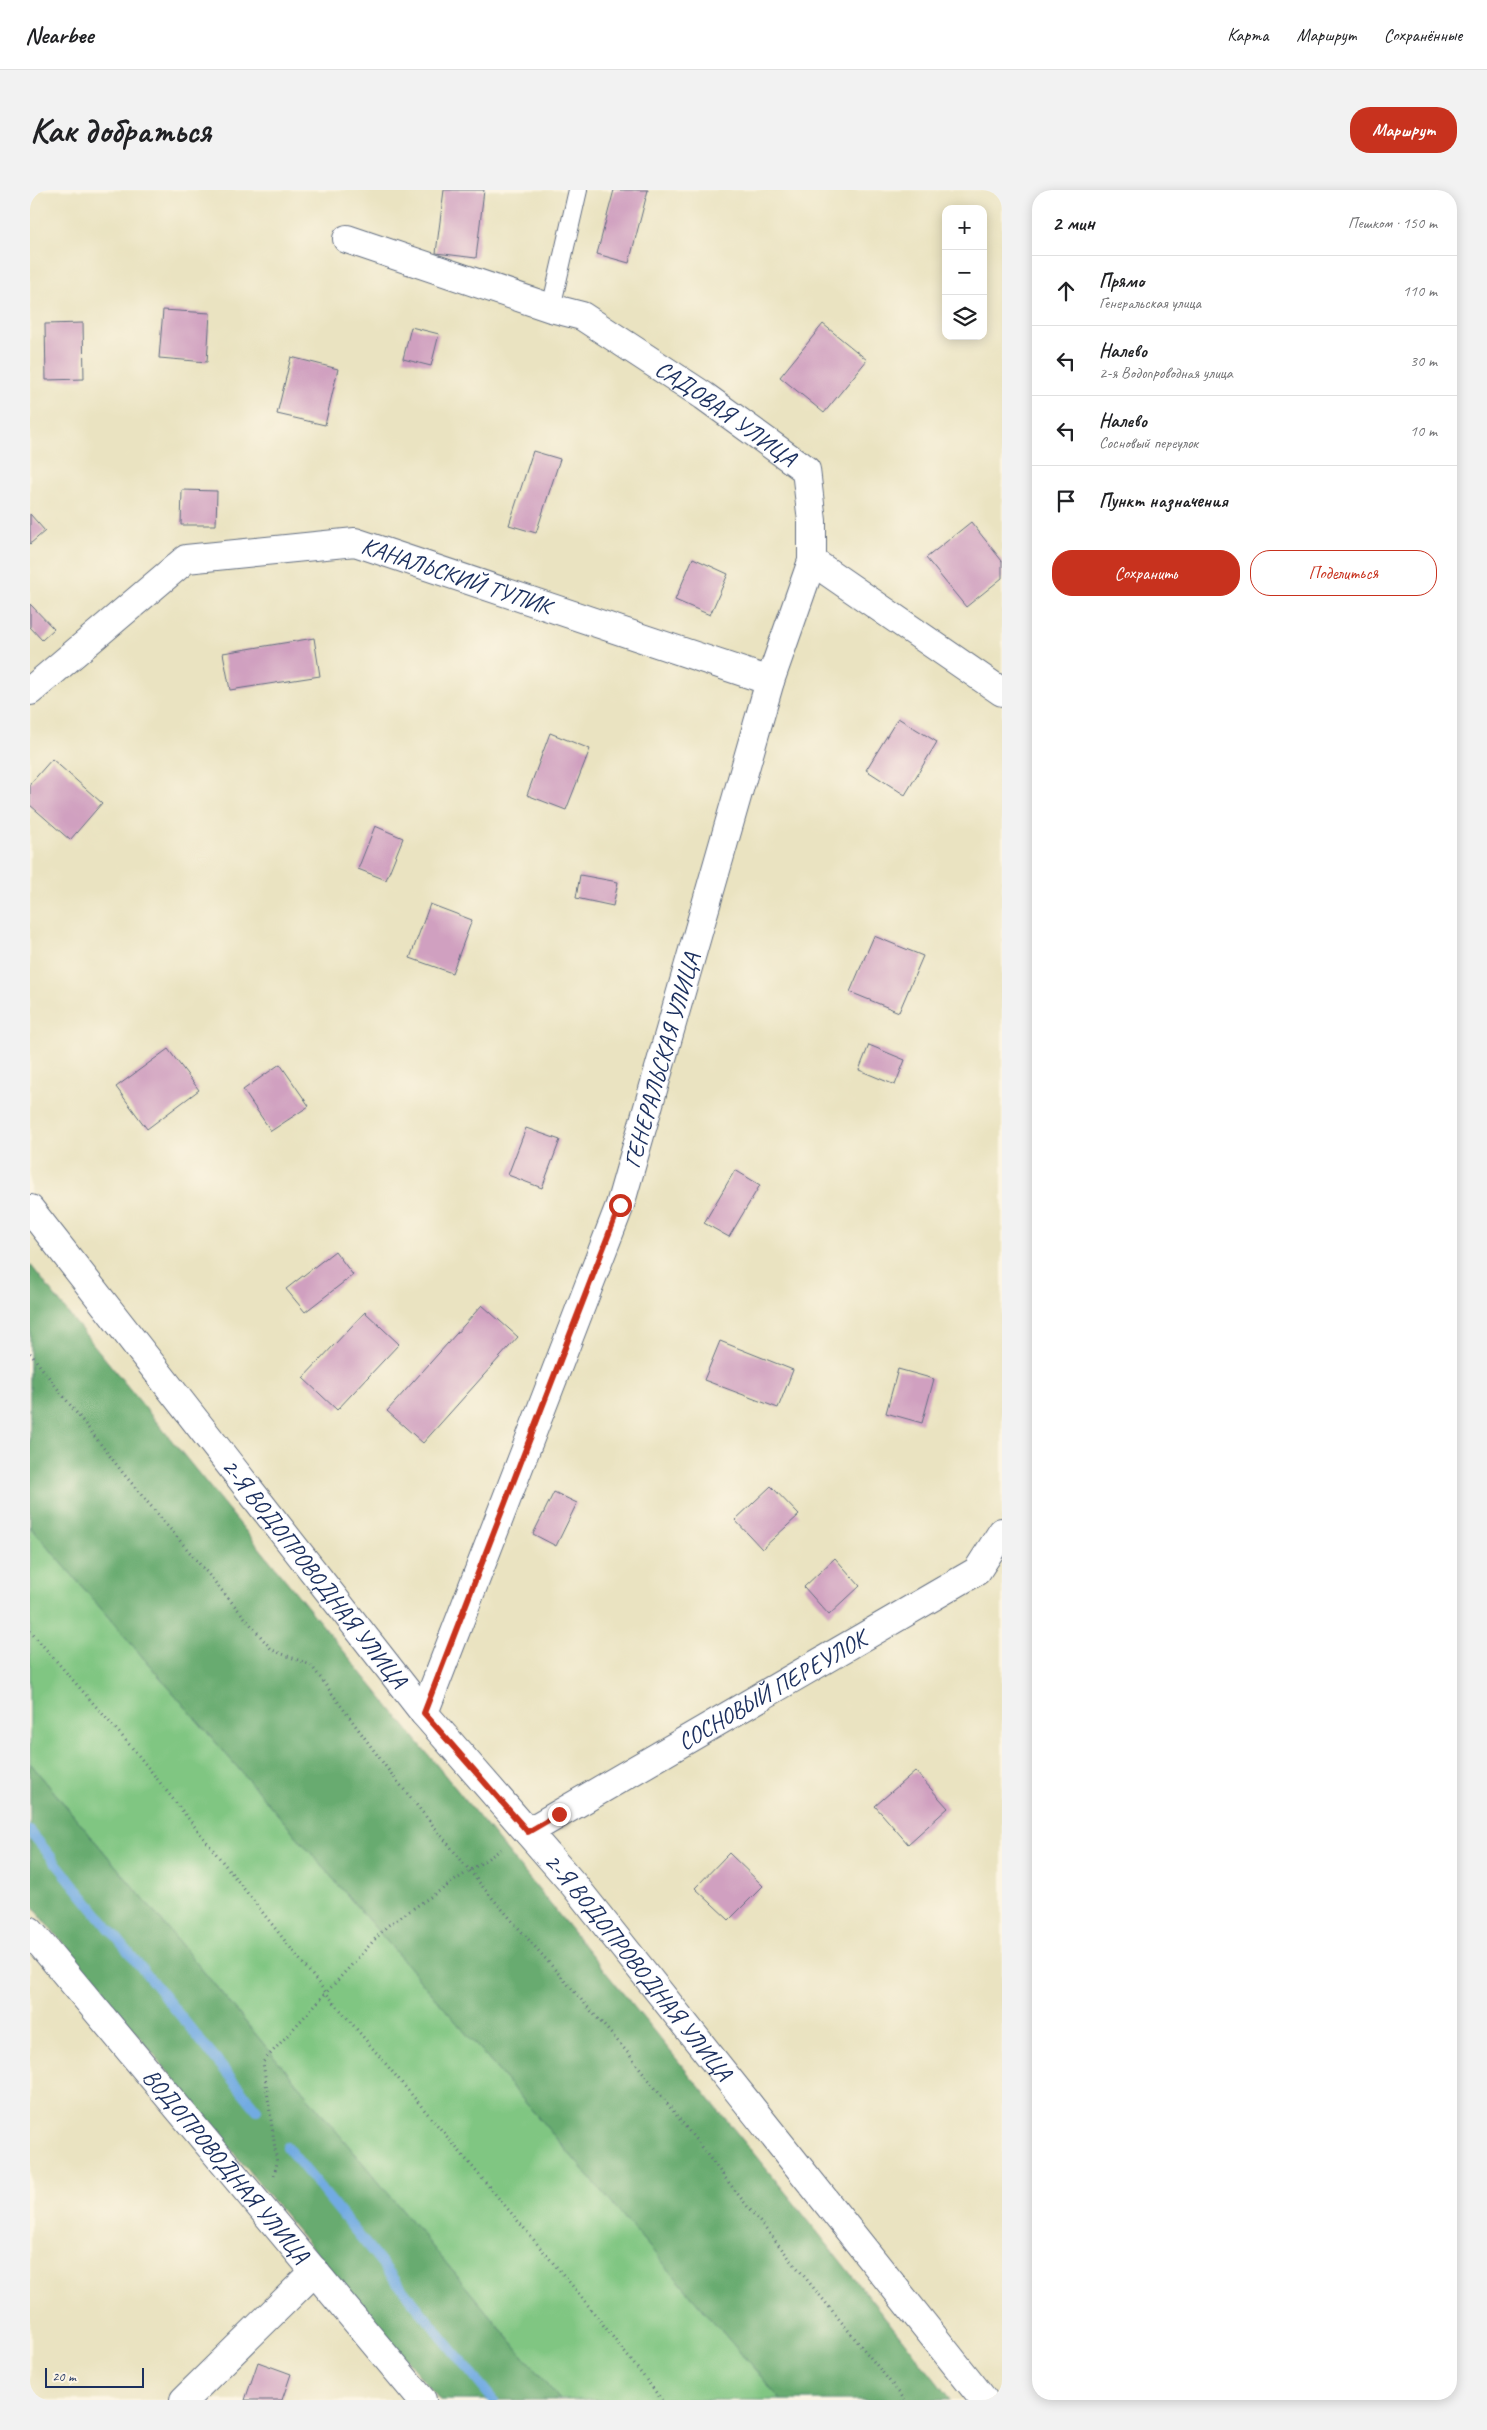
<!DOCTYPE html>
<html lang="ru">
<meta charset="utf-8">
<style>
:root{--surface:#fff;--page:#f2f2f2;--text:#202124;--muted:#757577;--line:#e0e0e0;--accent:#c8321e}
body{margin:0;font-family:Caveat,sans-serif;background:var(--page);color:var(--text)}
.controls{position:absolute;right:15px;top:15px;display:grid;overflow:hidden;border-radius:10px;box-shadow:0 2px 12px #0003}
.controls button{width:45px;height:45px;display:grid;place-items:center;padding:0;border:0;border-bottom:1px solid var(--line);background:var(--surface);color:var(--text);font:25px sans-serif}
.scale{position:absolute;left:15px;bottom:12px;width:99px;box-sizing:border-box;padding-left:5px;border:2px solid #1b2f5e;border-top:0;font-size:14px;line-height:18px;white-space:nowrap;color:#1b2f5e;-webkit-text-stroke:4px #fcf5e5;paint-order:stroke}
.stop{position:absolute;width:15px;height:15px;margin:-11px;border:4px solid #c8321e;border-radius:50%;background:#fff}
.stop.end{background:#c8321e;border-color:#fff;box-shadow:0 1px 5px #0008}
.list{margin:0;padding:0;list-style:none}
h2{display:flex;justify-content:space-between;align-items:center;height:65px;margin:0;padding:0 20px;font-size:21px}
h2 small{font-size:16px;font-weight:400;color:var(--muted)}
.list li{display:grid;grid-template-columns:32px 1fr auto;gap:15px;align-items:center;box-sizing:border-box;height:70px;padding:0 20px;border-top:1px solid var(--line)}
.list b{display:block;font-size:19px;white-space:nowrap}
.list p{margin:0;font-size:16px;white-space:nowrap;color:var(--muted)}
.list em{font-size:16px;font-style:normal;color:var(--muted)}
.actions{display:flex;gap:10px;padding:15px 20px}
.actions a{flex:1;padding:11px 0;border:1px solid var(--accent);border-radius:20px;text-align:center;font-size:18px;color:var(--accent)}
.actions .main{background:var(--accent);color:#fff}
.icon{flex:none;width:28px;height:28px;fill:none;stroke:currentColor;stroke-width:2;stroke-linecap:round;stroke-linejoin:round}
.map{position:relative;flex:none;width:972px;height:2210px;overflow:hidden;border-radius:20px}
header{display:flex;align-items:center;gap:30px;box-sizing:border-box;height:70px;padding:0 25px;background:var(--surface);border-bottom:1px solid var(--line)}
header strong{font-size:24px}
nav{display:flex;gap:28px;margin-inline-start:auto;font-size:18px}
.intro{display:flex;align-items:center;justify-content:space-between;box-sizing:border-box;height:120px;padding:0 30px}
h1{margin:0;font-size:35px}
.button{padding:12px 22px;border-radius:20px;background:var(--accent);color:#fff;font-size:18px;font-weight:700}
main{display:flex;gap:30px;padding:0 30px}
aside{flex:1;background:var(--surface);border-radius:20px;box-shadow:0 2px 12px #0003}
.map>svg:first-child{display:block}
.green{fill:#80c682;stroke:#4e7a70}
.forest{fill:#68ab70;stroke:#426d67}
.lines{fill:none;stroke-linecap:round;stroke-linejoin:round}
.stream{stroke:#72abe2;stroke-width:10}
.building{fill:#d0a0c0}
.service-casing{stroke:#636e81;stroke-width:20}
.minor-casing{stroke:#636e81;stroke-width:30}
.path{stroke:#636e81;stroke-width:3;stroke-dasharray:1 4;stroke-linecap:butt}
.service{stroke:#fff;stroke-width:18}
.minor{stroke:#fff;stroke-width:28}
.route{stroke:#c8321e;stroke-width:6}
.labels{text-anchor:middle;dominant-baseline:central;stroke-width:4;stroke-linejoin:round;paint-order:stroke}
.street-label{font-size:24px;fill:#1b2f5e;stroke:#fcf5e5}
</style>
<header>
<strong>Nearbee</strong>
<nav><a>Карта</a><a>Маршрут</a><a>Сохранённые</a></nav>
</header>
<div class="intro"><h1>Как добраться</h1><a class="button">Маршрут</a></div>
<main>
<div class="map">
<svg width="972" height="2210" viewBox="0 0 972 2210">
<rect width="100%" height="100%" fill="#fcf5e5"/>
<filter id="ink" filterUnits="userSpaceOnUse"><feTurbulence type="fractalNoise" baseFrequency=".02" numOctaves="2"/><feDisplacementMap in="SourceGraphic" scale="10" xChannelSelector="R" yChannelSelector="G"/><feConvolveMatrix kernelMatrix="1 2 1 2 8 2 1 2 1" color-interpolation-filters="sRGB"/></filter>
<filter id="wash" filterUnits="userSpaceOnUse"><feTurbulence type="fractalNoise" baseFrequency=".0096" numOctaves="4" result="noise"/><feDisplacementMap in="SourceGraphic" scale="20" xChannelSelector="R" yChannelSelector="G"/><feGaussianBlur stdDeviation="1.12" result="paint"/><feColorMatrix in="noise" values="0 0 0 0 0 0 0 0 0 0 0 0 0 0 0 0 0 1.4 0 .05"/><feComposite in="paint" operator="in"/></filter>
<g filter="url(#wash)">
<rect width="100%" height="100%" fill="#eae3c1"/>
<path class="green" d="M0 1336 751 2210H530L0 1573Z"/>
<path class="forest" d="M0 1074 41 1127 769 2019 921 2210H751L0 1336Z
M0 1573 530 2210H410L271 2045 0 1713Z"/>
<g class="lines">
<path class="stream" d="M0 1641 227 1920
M257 1957 463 2210"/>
</g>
<g id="blocks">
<path class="building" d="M414 0H454L446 68 406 63Z
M584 0H618L599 73 567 64Z
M133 120 180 123 177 172 129 168Z
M53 133 54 189 16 190 15 134Z
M793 134 837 170 794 223 750 187Z
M381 137 409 144 401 176 373 169Z
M261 167 308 179 295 235 247 224Z
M503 261 530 269 506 343 479 335Z
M152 300 187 301 186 335H151Z
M0 324 15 341 0 354Z
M941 332 972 371V388L936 417 896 368Z
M663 368 698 384 680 425 645 410Z
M0 414 24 439 12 450 0 437Z
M284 448 290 486 200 500 193 463Z
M868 528 907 552 875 605 836 580Z
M520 543 560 559 536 620 497 605Z
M22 569 72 613 40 650 0 615V594Z
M345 636 373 648 356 690 328 679Z
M550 685 588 692 583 716 546 708Z
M400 714 442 730 422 783 380 768Z
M844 746 893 766 869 822 820 802Z
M839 855 875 870 865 895 829 880Z
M138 859 169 900 117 939 86 897Z
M250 874 279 916 241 941 213 900Z
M496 938 530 950 512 998 478 985Z
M705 980 730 995 699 1047 674 1033Z
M305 1061 323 1085 275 1122 256 1099Z
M452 1115 488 1147 393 1253 357 1221Z
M335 1122 369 1154 307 1220 273 1188Z
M690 1151 763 1180 748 1218 674 1190Z
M868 1179 904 1189 892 1233 856 1223Z
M741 1296 769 1325 732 1359 705 1330Z
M524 1302 547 1313 526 1356 503 1344Z
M805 1368 830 1396 799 1425 774 1397Z
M885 1581 918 1618 878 1654 845 1616Z
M699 1663 733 1696 699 1730 665 1698Z
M228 2172 261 2184 252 2210H215Z"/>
</g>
</g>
<g filter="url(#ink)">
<use href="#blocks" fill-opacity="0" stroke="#636e81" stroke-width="1"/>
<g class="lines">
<defs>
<path id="service" d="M521 118 548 0"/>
<g id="minor">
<path id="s1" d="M317 49 521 118 552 126 674 206 776 280 782 331V371L972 502"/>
<path id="s2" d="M0 501 156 369 325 352 740 491"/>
<path id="s3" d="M0 1019 394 1523 544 1695 954 2210"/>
<path id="s4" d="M394 1523 590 1015 740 491 782 371"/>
<path id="s5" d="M498 1642 947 1381 972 1342"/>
<path id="s6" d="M0 1741 392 2210"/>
<path d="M154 2210 285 2081"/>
</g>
</defs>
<use href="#service" class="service-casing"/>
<use href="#minor" class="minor-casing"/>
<path class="path" d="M0 1163 93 1283 242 1460 281 1475 359 1581 457 1702 598 1863 721 2021 875 2210
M0 1441 105 1561 297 1804 546 2100 632 2210
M244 1985 247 1973 233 1872 357 1736 472 1659"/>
<use href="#service" class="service"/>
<use href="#minor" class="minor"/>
</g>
</g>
<g class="lines" filter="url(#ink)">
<path class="route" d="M529 1624 498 1642 394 1523 590 1015"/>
</g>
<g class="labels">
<g class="street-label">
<text stroke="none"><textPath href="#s1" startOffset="421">САДОВАЯ УЛИЦА</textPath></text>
<text stroke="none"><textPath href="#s2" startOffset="481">КАНАЛЬСКИЙ ТУПИК</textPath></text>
<text stroke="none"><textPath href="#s4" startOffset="695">ГЕНЕРАЛЬСКАЯ УЛИЦА</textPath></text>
<text stroke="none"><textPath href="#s3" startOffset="462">2-Я ВОДОПРОВОДНАЯ УЛИЦА</textPath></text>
<text stroke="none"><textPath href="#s5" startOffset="282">СОСНОВЫЙ ПЕРЕУЛОК</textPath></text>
<text stroke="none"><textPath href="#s3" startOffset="972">2-Я ВОДОПРОВОДНАЯ УЛИЦА</textPath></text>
<text stroke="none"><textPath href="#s6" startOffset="306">ВОДОПРОВОДНАЯ УЛИЦА</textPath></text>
</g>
</g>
</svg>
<div class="controls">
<button>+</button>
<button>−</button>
<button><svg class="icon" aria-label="layers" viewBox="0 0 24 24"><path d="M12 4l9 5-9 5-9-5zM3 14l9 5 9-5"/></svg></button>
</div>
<div class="scale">20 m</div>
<div class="stop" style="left:590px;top:1015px"></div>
<div class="stop end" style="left:529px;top:1624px"></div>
</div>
<aside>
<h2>2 мин<small>Пешком · 150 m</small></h2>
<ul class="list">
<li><svg class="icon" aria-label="ahead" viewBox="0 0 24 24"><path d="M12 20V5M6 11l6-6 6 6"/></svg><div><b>Прямо</b><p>Генеральская улица</p></div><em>110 m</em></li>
<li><svg class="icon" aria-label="left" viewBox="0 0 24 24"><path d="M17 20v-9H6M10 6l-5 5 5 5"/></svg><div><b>Налево</b><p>2-я Водопроводная улица</p></div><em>30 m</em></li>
<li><svg class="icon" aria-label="left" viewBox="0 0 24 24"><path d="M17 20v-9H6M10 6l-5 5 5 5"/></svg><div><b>Налево</b><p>Сосновый переулок</p></div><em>10 m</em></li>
<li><svg class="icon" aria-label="arrive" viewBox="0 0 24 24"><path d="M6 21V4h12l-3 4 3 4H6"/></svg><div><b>Пункт назначения</b></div></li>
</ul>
<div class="actions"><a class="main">Сохранить</a><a>Поделиться</a></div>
</aside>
</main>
